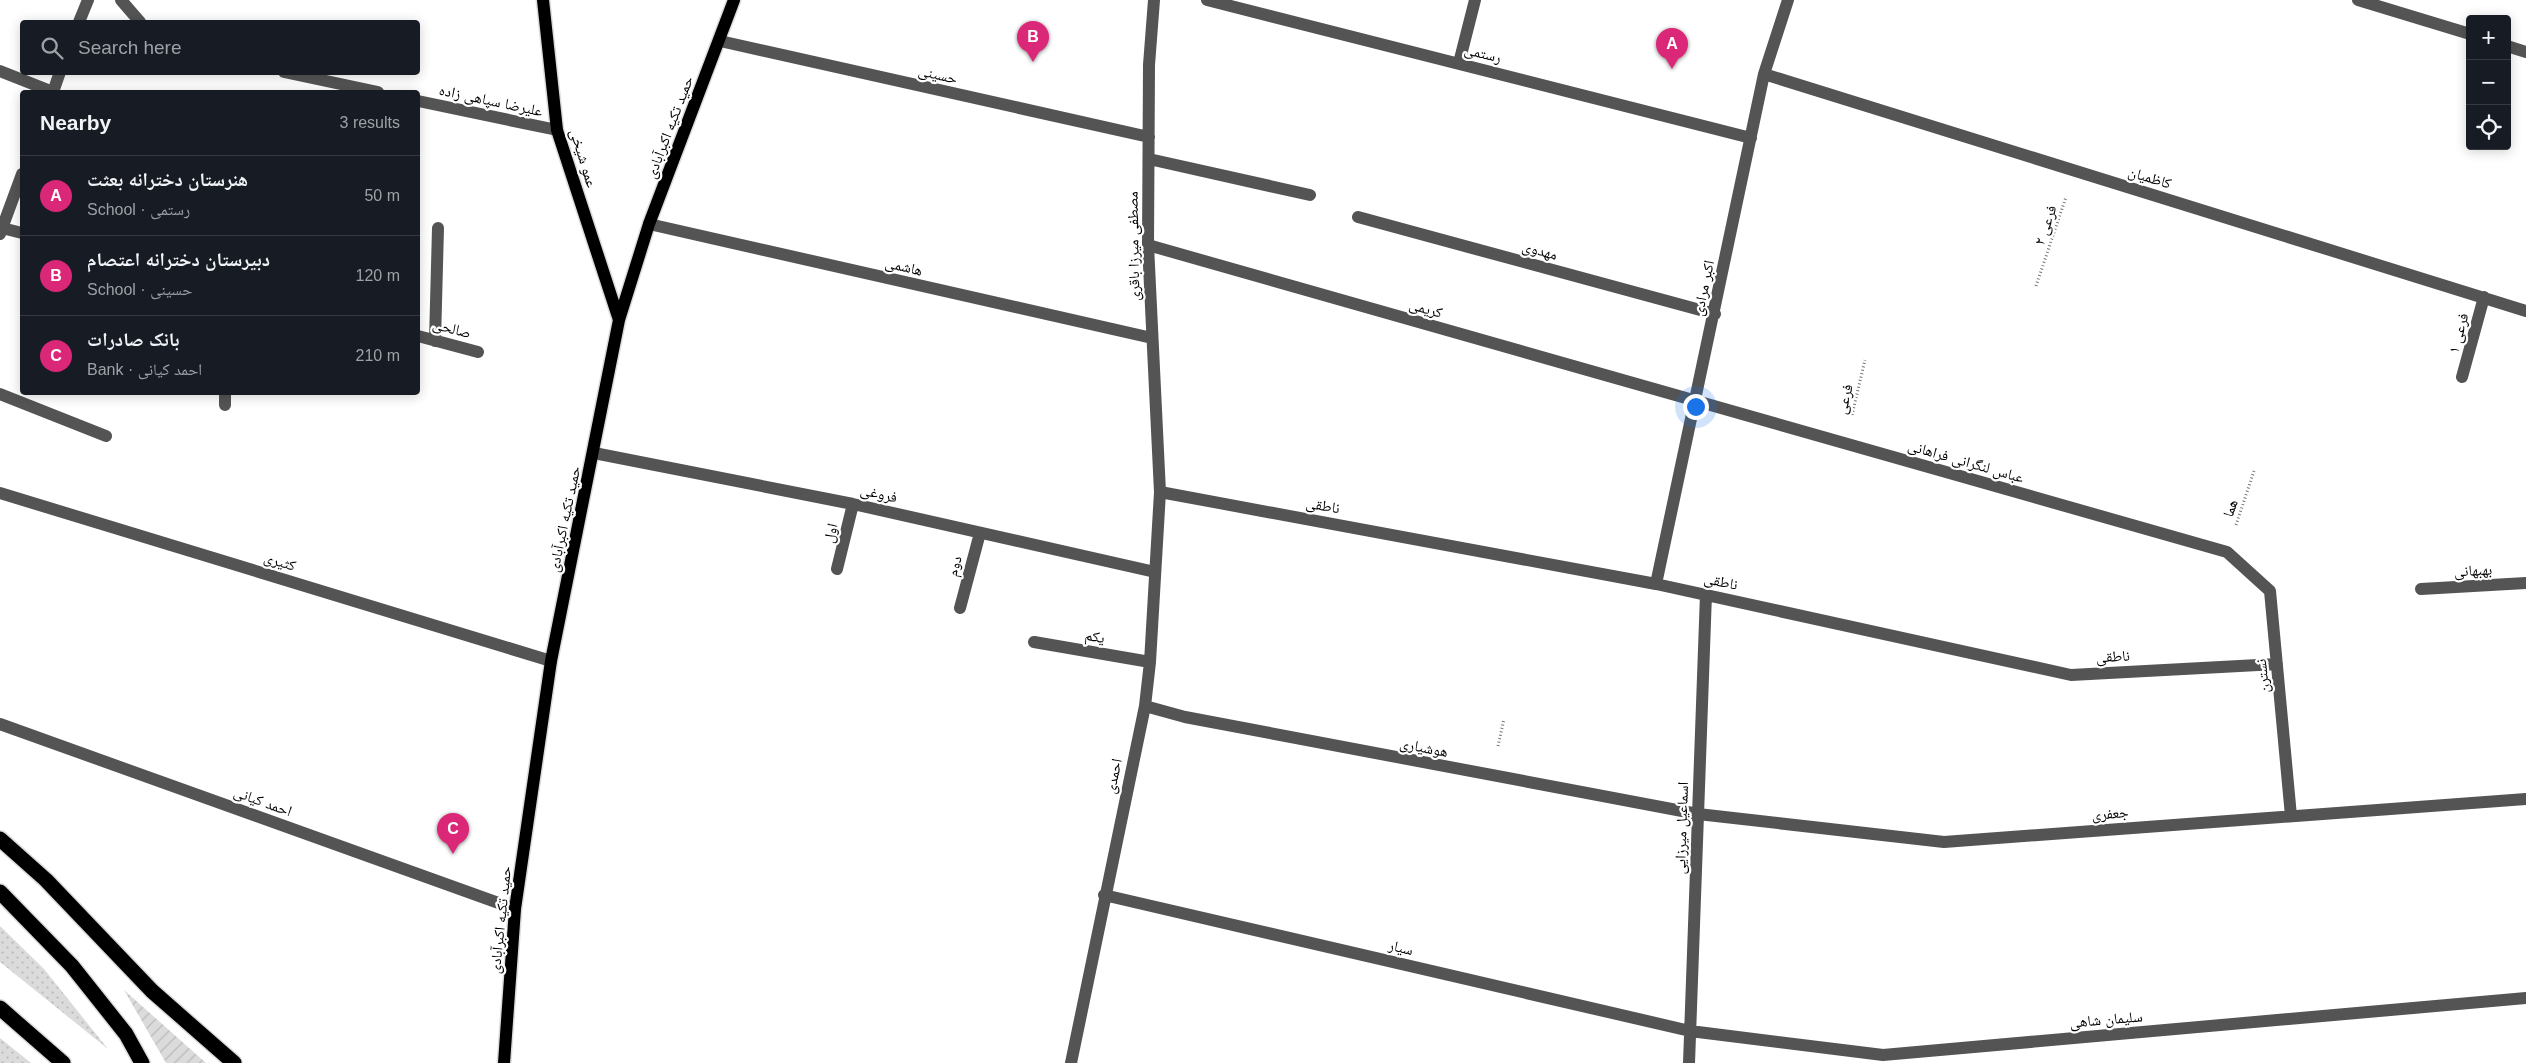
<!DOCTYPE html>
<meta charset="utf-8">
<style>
:root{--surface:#171b24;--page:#242831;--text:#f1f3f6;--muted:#9ea1a6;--line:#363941;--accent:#db2777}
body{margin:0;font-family:Arial,"Noto Naskh Arabic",sans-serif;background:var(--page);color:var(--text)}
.controls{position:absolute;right:15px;top:15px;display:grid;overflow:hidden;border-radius:5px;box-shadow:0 2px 12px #0003}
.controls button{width:45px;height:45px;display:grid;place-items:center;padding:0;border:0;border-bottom:1px solid var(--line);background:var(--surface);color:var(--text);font:25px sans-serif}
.you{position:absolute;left:1695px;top:406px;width:18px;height:18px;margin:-12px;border:4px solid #fff;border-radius:50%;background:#1a73e8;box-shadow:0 0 0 8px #1a73e833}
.badge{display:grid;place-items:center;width:32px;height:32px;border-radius:50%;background:var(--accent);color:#fff;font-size:16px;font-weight:700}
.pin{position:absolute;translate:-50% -41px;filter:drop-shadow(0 1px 2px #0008)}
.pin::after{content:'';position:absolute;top:26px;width:18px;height:15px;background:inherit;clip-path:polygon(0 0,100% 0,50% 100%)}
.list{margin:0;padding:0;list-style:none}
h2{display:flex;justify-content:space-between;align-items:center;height:65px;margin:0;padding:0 20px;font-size:21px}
h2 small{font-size:16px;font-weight:400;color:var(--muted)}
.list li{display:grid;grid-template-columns:32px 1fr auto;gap:15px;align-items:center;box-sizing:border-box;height:80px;padding:0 20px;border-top:1px solid var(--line)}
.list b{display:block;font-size:19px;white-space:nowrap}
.list p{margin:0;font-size:16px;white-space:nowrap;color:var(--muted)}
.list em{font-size:16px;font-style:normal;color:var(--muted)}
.icon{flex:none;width:28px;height:28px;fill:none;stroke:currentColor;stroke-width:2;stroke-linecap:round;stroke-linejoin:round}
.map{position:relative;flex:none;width:2526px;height:1063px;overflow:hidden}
.search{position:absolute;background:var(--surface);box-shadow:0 2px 12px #0003;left:20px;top:20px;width:400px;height:55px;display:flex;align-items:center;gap:12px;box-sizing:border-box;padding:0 18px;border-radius:5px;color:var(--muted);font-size:19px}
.panel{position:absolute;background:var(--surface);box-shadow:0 2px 12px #0003;left:20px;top:90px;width:400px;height:305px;border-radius:5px}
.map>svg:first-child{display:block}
.grass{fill:url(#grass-dots)}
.garden{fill:url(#garden-furrows)}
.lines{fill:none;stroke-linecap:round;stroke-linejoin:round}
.major-casing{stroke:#dbdbdb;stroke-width:15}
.highway-casing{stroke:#dbdbdb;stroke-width:18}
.path{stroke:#767676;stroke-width:3;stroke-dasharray:1 2.5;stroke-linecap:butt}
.minor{stroke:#545454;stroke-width:12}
.major{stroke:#000;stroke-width:12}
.highway{stroke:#000;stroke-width:15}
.labels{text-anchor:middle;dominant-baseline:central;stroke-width:4.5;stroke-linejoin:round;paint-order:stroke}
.street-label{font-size:15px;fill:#000;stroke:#fff}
</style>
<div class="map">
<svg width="2526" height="1063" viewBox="0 0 2526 1063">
<defs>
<pattern id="grass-dots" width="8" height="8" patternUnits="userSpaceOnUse" patternTransform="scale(1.25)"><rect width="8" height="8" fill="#dbdbdb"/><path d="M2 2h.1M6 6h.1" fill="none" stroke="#bababa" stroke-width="1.8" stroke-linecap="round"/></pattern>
<pattern id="garden-furrows" width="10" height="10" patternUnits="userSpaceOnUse" patternTransform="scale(1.25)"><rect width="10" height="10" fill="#dbdbdb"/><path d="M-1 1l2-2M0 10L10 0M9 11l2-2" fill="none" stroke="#bababa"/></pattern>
</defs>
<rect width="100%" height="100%" fill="#fff"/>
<path class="grass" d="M0 926 44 969 108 1049 0 962Z
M0 1038 31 1063H0Z"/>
<path class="garden" d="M124 990 206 1063H166Z"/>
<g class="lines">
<defs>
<path id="major" d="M543 0 557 130 619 320
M504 1063 515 909 551 661 619 320 649 224 734 0"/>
<path id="highway" d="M0 839 46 880 152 991 234 1063
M0 892 72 966 126 1034 142 1063
M0 1008 63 1063"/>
</defs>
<use href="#major" class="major-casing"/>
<use href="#highway" class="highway-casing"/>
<path class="path" d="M2036 286 2066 197
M1852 415 1865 360
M2236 525 2254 471
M1498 746 1504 719"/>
<path class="minor" d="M121 0 140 22
M1207 0 1751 138
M2358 0 2470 34
M79 22 88 0
M720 41 1149 137
M2507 46 2526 52
M1459 63 1475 0
M0 71 53 92
M284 72 378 92
M1764 74 2526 311
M53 92 60 72
M418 101 557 130
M1149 159 1310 195
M1358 217 1715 314
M649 224 1152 338
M2 228 22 233
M0 234 22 174
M1148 245 2227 552 2270 591 2291 816
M418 336 478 352
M435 341 438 228
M2462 377 2484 297
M0 394 106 436
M225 405V392
M594 453 853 504 1155 572
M1160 492 1656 584 2071 675 2277 664
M0 493 551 661
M837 569 853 504
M1656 584 1764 74 1788 0
M2421 589 2526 583
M960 608 980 533
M1034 642 1150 662
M1145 706 1185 717 1698 814 1944 842 2526 799
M0 724 515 909
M1104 895 1690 1031 1883 1055 2526 998
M1071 1063 1145 706 1150 662 1160 492 1148 245 1149 65 1154 0
M1689 1063 1706 594"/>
<use href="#major" class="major"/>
<use href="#highway" class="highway"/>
</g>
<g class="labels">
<g class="street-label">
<text transform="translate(1483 53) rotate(14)">رستمی</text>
<text transform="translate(938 74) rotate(13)">حسینی</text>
<text transform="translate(491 100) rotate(12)">علیرضا سپاهی زاده</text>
<text transform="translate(669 127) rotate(-69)">حمید تکیه اکبرآبادی</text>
<text transform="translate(584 158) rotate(73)">عمو شیخی</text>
<text transform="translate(2150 177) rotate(17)">کاظمیان</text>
<text transform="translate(2045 225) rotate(-71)">فرعی ۲</text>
<text transform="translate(1133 246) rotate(-91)">مصطفی میرزا باقری</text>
<text transform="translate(1540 250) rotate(15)">مهدوی</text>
<text transform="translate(904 266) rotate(13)">هاشمی</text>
<text transform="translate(1703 288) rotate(-78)">اکبر مرادی</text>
<text transform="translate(1426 308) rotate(16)">کریمی</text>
<text transform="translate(452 328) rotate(15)">صالحی</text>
<text transform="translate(2458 333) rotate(-75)">فرعی ۱</text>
<text transform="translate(1844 399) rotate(-76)">فرعی</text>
<text transform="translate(1966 461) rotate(16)">عباس لنگرانی فراهانی</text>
<text transform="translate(879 493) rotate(13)">فروغی</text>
<text transform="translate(1323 505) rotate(10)">ناطقی</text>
<text transform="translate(2230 508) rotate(-71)">هما</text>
<text transform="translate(564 519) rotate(-78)">حمید تکیه اکبرآبادی</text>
<text transform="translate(830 533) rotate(-76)">اول</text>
<text transform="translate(280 561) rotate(17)">کثیری</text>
<text transform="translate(954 566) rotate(-75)">دوم</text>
<text transform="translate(2473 570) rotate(-3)">بهبهانی</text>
<text transform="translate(1721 581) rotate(12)">ناطقی</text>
<text transform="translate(1095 636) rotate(10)">یکم</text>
<text transform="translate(2113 656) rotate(-3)">ناطقی</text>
<text transform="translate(2262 676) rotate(-96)">نسترن</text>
<text transform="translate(1424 747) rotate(11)">هوشیاری</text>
<text transform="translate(1113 776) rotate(-78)">احمدی</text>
<text transform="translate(263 801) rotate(20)">احمد کیانی</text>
<text transform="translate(2110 813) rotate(-4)">جعفری</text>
<text transform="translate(1681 828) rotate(-88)">اسماعیل میرزایی</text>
<text transform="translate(500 920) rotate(-84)">حمید تکیه اکبرآبادی</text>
<text transform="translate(1401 947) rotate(13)">سیار</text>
<text transform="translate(2106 1019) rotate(-5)">سلیمان شاهی</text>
</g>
</g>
</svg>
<div class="controls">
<button>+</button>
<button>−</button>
<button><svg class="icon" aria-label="locate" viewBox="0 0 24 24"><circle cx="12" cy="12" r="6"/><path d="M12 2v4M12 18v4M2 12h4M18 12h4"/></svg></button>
</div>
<div class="you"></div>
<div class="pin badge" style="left:1672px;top:69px">A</div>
<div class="pin badge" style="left:1033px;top:62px">B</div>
<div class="pin badge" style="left:453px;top:854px">C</div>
<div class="search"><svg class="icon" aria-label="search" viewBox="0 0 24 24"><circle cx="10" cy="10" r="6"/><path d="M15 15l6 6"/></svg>Search here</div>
<section class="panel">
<h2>Nearby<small>3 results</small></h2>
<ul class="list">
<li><span class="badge">A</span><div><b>هنرستان دخترانه بعثت</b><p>School · رستمی</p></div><em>50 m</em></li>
<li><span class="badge">B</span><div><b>دبیرستان دخترانه اعتصام</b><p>School · حسینی</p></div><em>120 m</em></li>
<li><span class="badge">C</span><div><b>بانک صادرات</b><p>Bank · احمد کیانی</p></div><em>210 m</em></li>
</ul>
</section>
</div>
